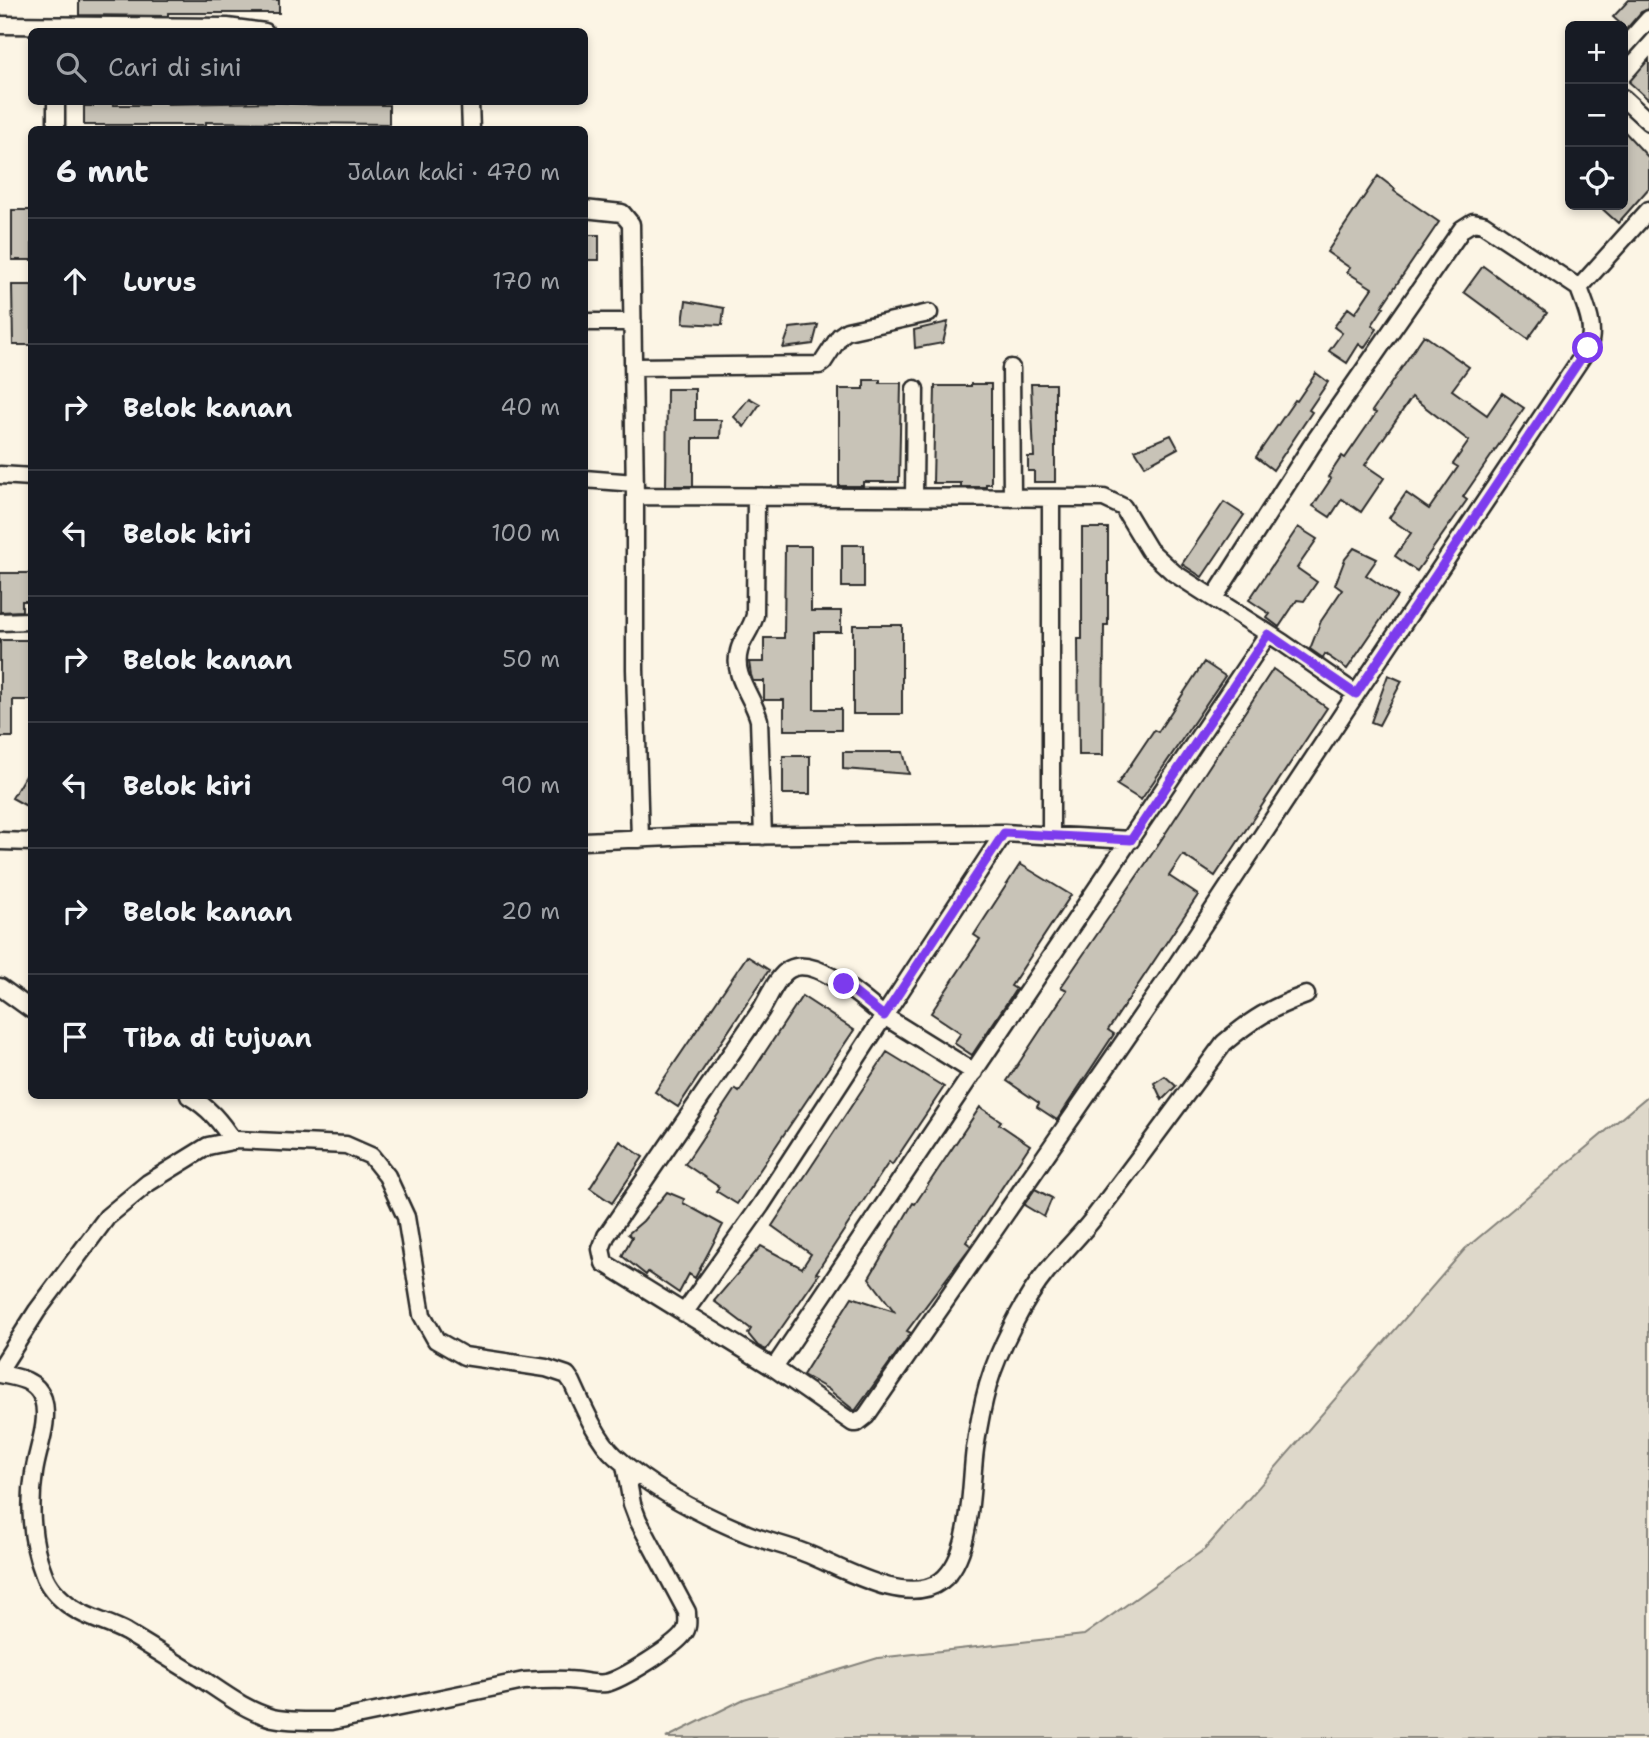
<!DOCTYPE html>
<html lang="id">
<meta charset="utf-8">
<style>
:root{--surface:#171b24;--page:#20242c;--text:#f1f3f6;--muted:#9ea1a6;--line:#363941}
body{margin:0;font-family:"Shantell Sans",sans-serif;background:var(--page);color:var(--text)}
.controls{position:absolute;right:21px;top:21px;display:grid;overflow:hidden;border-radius:10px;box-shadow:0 4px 10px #0003}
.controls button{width:63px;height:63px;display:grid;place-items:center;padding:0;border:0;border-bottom:2px solid var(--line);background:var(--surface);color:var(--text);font:35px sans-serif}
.stop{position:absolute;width:21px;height:21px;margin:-16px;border:5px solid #7c3aed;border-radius:50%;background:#fff}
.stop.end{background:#7c3aed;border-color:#fff;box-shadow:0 2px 7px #0008}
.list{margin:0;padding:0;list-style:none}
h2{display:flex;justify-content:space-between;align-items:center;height:91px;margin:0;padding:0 28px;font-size:30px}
h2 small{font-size:23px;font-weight:400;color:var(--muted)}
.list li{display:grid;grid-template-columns:46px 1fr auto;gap:21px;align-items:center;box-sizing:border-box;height:126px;padding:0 28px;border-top:2px solid var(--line)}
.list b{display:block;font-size:26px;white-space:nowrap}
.list em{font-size:23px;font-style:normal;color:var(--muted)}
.icon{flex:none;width:38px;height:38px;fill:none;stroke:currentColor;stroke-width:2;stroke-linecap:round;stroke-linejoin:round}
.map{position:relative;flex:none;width:1649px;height:1738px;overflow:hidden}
.search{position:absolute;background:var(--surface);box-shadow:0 4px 10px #0003;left:28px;top:28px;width:560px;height:77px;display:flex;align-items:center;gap:18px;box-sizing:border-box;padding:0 24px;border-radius:10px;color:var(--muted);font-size:26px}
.panel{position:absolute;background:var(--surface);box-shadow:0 4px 10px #0003;left:28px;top:126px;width:560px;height:973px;border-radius:10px}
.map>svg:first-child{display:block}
.green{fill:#ded8ca;stroke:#84827a;stroke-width:2}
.building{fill:#c8c3b7;stroke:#2b2b2b;stroke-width:2}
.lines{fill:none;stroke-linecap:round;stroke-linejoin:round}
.minor-casing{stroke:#2b2b2b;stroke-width:21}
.minor{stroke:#fcf5e5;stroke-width:16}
.route{stroke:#7c3aed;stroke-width:9}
</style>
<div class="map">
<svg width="1649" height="1738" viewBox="0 0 1649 1738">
<rect width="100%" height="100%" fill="#fcf5e5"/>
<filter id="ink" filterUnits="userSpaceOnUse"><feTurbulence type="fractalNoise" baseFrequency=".0143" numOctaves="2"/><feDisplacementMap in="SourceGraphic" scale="14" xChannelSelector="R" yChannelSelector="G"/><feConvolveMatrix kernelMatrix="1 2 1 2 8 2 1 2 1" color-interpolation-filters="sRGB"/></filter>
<g filter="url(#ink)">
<path class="green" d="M1649 1095V1738H666L744 1699 878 1658 1084 1635 1205 1549 1465 1249Z"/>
<path class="building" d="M79 0H279V13H168V16L79 15Z
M1629 0H1649V9L1641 12 1623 33V26L1613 17Z
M1649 59V100L1629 82Z
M93 102H113V105H147V102H167V104L278 102 318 105H389V124L206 122V125H84V106H93Z
M1623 130 1649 158V188L1618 223 1598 205H1623Z
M1378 176 1395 189 1394 191 1439 222 1382 306 1384 307 1372 325 1377 329 1364 348 1359 344 1347 363 1329 351 1342 333 1334 327 1348 308 1355 313 1372 288 1347 272 1350 268 1327 252Z
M12 210H32V260H12Z
M584 235H599V260H584Z
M1483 266 1547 313 1528 339 1464 292Z
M12 285H32V345H13Z
M686 301 724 308 722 325 683 323Z
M948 322 943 343 915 348 914 330Z
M818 325 813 344 783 348 790 328Z
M1424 335 1469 367 1452 390 1487 415 1502 393 1524 408 1463 497 1467 500 1417 571 1395 556 1411 533 1389 518 1406 493 1429 509 1458 467 1453 464 1469 441 1412 397 1365 465 1384 478 1361 512 1342 499 1330 517 1313 506 1331 479 1328 477 1342 456 1345 458 1376 413 1372 411Z
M1316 373 1328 382 1309 410 1312 412 1273 470 1256 457 1295 400 1297 401Z
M864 380H880V383H901L899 482H863V486H839V389H864Z
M971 384H991V484H986V487H961V483H933L935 386H971Z
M1031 384H1055V482H1034V471H1028V457H1034Z
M667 389H695V420H721L720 438H693V486H666Z
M749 398 760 404 744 427 734 417Z
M1171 435 1178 448 1145 466 1135 450Z
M1224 502 1244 515 1202 577 1182 564Z
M1298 527 1317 539 1297 568 1317 582 1304 601 1297 600 1279 627 1267 618 1270 614 1249 600Z
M1082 528H1108V625H1104L1103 755H1079L1078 639H1082Z
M842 545H864V587H842Z
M785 546H811V611H841V632H814V709H841V730H784V700H764V681H753L751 675 749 662H764V638H784Z
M1354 548 1377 559 1366 575 1397 596 1347 669 1325 654 1323 658 1310 649 1321 621 1342 590 1335 585 1345 559Z
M0 573H32V601H22V611L0 612Z
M853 625H902V714H853Z
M0 640H32V700H13V737H0Z
M1204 662 1225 676 1141 800 1117 785 1154 730 1158 732Z
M1273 669 1327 708 1215 876 1183 855 1169 876 1198 895 1108 1030 1114 1034 1057 1120 1037 1107 1039 1103 1007 1081 1067 990 1061 987 1146 863Z
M1388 675 1402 681 1379 725 1371 722Z
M843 752H903L909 774 843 769Z
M783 756H810V794H783Z
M32 764V809L12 798Z
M1020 864 1071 895 1011 986 1016 989 972 1055 954 1043 961 1033 931 1013 980 939 974 935Z
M747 956 769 970 678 1107 655 1092Z
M802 996 854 1030 737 1204 716 1191 719 1187 685 1164 735 1089 739 1092Z
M887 1052 944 1087 892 1165 889 1162 816 1273 819 1274 766 1350 758 1346 748 1334 751 1329 714 1301 761 1246 802 1268 811 1254 772 1226Z
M1165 1076 1176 1086 1162 1100 1154 1083Z
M980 1107 1001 1121 999 1124 1030 1145 966 1242 971 1246 907 1331 911 1333 855 1411 828 1389 803 1375 852 1297 894 1311 869 1278 913 1203 915 1204Z
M620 1141 643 1157 612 1203 590 1188Z
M1035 1189 1052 1198 1044 1217 1024 1205Z
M667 1192 684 1199 683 1203 723 1225 695 1278 689 1274 679 1293 648 1272 646 1275 622 1256 632 1237 628 1234 643 1221Z"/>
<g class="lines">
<defs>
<path id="minor" d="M0 25 227 27 265 32
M1623 48 1649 19
M1623 98 1649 122
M56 102V130
M470 102 471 130
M584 209 622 213 631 224 635 496 1104 498 1123 507 1149 550 1174 573 1283 643 1356 694 1172 972 866 1416 857 1423H853L774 1368 604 1263 601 1249 606 1236 761 1010C769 997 777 976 790 969 816 955 865 1001 884 1016L1004 833
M584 322H633
M634 367 819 365 823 362 840 336 847 331 929 313
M1011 368 1012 498
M0 475 32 477
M584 479 635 483
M635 496V669L640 839
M756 497 755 615C751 631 742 638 739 651 732 677 753 696 759 720L763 836
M914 497 915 389
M1051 498V835
M1214 598 1312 445 1462 229 1473 222 1483 224 1579 288
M0 622 29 621
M1356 694 1588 348C1596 327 1586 308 1579 288L1649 210
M0 841 32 842
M584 841 693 836 1004 833 1131 840
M0 987 32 1010
M189 1096C209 1108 220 1121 233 1141
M684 1313 761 1205 884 1016 974 1072
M774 1368 1268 634
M0 1369 37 1311 107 1217 148 1183 208 1146 237 1140 346 1145 371 1156 387 1176 406 1217 422 1315 436 1340 464 1356 546 1368 567 1375 572 1382C582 1404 597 1440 615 1456 652 1489 698 1513 743 1532 763 1541 785 1545 805 1553 839 1566 906 1608 941 1581 973 1557 970 1485 975 1449 978 1428 982 1406 988 1385 998 1351 1024 1299 1047 1271 1063 1252 1081 1235 1096 1215 1139 1158 1182 1100 1224 1043 1251 1020 1272 1007 1306 995
M0 1374C17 1377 37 1380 43 1399 50 1422 37 1450 34 1473 29 1504 31 1542 43 1572 48 1588 60 1599 73 1608 89 1619 110 1623 126 1632 151 1647 175 1662 199 1677 222 1692 246 1711 273 1718 292 1722 312 1721 332 1721L524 1681C538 1680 553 1679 568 1680 580 1680 593 1685 606 1683 621 1680 676 1646 684 1633 689 1627 687 1619 687 1612L638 1520 632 1504 625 1465"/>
</defs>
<use href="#minor" class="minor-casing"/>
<use href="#minor" class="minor"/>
</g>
</g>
<g class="lines" filter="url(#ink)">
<path class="route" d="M844 984 884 1016 1004 833 1131 840 1268 634 1356 694 1588 348"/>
</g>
</svg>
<div class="controls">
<button>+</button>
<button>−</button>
<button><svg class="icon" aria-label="locate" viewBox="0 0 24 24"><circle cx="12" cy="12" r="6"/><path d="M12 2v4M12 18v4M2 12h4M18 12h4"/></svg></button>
</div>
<div class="stop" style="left:1588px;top:348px"></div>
<div class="stop end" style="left:844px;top:984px"></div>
<div class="search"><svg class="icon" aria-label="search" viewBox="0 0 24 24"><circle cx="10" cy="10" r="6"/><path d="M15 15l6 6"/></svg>Cari di sini</div>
<section class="panel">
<h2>6 mnt<small>Jalan kaki · 470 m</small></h2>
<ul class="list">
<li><svg class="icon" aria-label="ahead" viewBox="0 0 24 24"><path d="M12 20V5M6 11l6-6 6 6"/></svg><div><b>Lurus</b></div><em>170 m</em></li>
<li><svg class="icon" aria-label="right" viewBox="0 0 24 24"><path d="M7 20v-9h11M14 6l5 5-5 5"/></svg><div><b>Belok kanan</b></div><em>40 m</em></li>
<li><svg class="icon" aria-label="left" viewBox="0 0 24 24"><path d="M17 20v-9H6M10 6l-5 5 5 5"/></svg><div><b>Belok kiri</b></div><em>100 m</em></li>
<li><svg class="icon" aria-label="right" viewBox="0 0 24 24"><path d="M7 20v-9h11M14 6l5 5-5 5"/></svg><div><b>Belok kanan</b></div><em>50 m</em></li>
<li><svg class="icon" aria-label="left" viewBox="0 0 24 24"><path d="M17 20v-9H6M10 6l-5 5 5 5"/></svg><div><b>Belok kiri</b></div><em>90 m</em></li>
<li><svg class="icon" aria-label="right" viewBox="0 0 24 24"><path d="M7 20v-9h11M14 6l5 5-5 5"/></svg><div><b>Belok kanan</b></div><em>20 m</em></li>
<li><svg class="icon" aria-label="arrive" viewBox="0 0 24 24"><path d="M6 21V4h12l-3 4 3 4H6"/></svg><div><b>Tiba di tujuan</b></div></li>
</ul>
</section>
</div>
